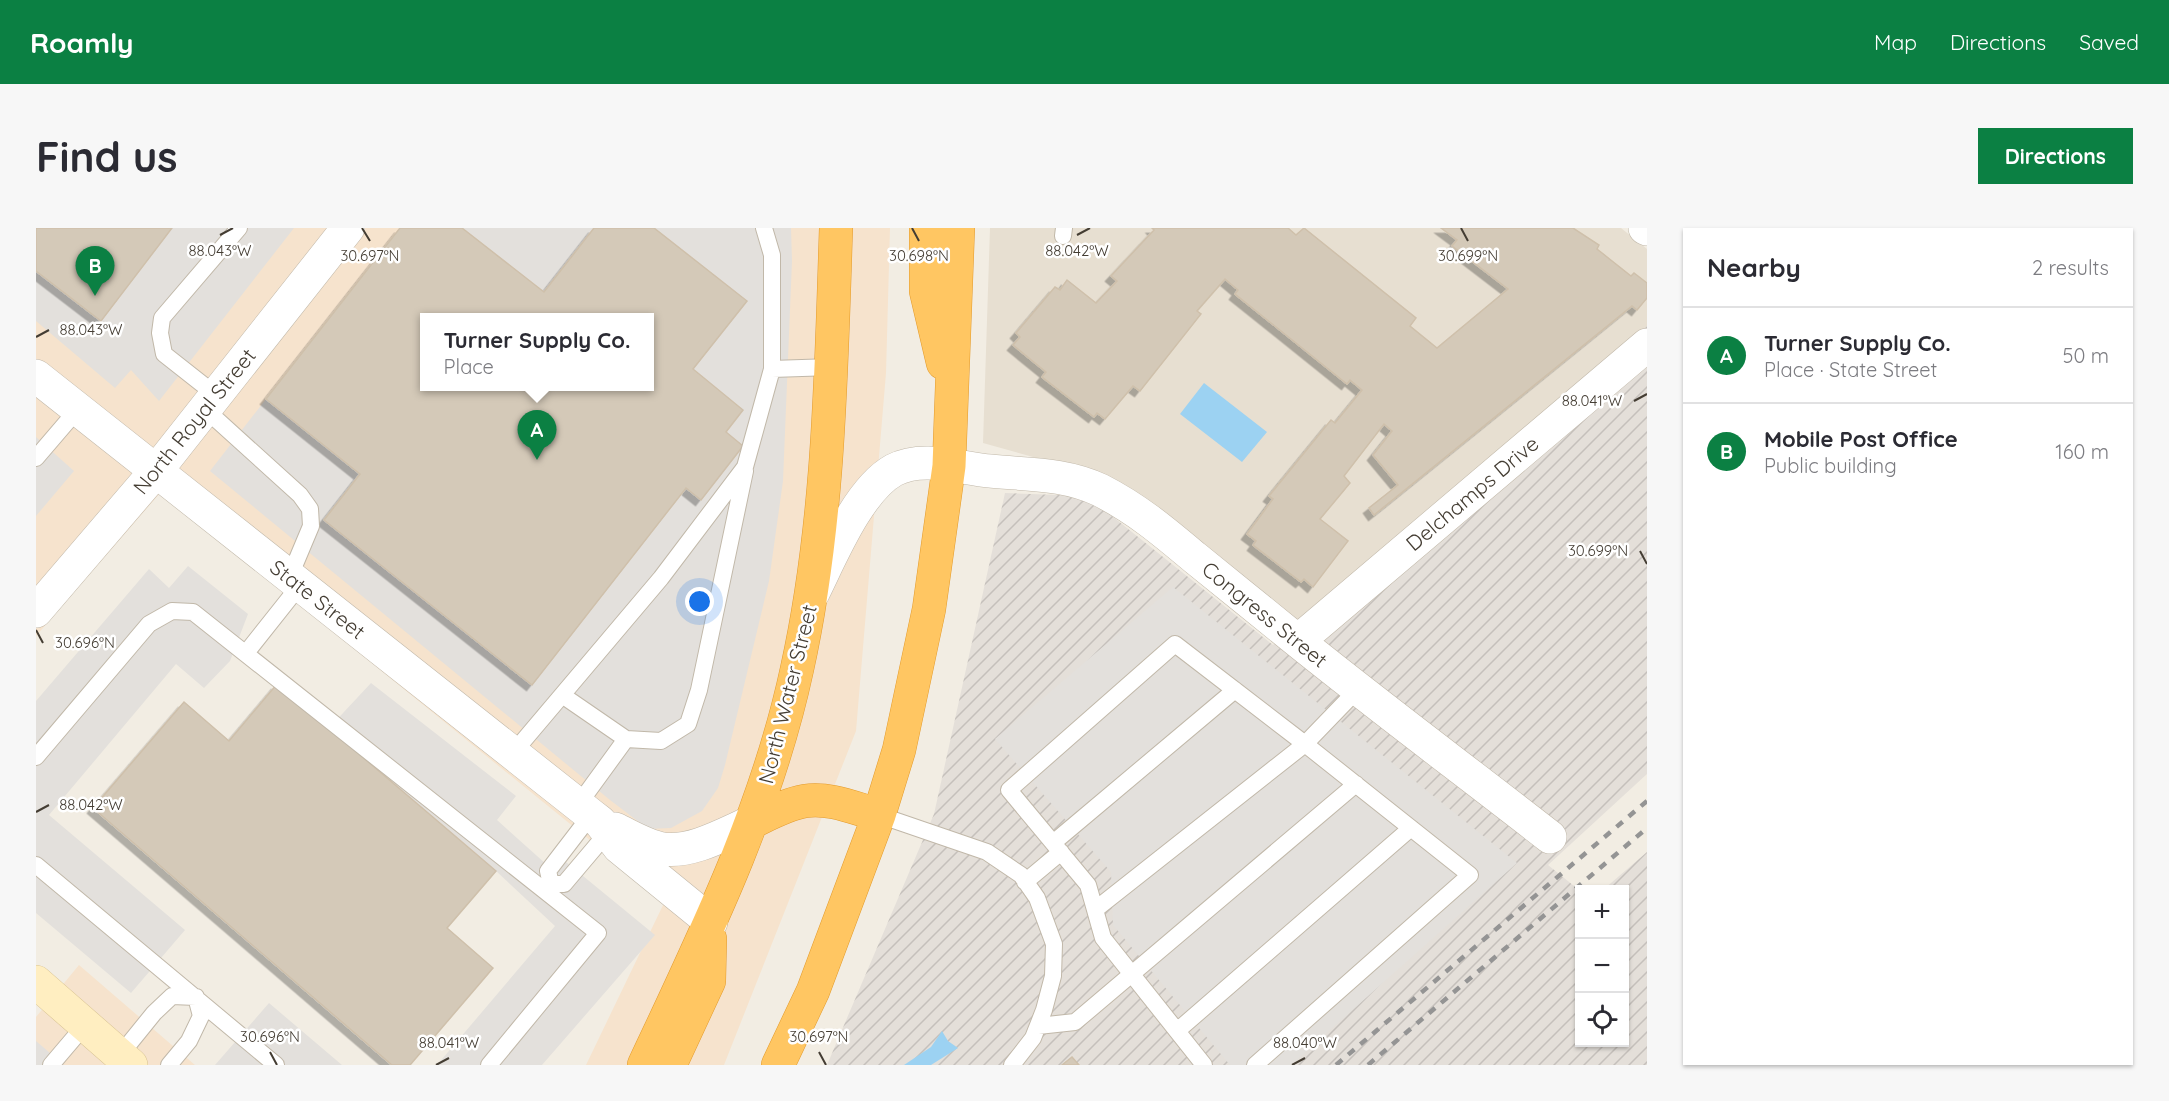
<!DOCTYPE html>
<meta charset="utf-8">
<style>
:root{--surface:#fff;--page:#f7f7f7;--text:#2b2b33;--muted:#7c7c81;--line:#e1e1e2;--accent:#0b8043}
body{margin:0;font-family:Quicksand,sans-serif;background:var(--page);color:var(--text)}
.controls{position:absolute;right:18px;bottom:18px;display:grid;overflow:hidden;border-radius:0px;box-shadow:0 2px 4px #0004}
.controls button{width:54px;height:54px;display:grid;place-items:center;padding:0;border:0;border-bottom:2px solid var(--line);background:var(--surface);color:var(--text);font:30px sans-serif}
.you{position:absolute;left:664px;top:374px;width:21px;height:21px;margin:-15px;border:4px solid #fff;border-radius:50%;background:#1a73e8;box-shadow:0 0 0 9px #1a73e833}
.badge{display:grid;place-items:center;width:39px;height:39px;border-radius:50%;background:var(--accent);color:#fff;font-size:20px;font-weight:700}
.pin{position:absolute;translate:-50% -50px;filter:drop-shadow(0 2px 3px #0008)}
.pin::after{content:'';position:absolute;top:32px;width:21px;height:18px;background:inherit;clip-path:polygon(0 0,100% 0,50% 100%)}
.popup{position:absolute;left:384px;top:85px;width:234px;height:78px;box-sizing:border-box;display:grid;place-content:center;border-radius:0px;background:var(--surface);filter:drop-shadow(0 2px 4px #0005);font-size:20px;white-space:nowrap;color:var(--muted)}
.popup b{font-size:22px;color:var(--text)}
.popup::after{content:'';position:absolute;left:50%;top:100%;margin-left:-12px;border:12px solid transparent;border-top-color:var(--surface)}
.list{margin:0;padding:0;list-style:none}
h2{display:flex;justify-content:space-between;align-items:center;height:78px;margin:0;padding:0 24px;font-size:26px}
h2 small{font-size:20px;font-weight:400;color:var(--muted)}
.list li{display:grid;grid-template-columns:39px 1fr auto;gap:18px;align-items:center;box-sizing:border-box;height:96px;padding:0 24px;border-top:2px solid var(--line)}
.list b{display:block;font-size:22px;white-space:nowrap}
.list p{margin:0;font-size:20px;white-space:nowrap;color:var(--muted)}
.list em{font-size:20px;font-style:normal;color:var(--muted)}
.icon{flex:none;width:33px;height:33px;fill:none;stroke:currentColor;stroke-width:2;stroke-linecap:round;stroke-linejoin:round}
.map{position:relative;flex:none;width:1611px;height:837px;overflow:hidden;border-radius:0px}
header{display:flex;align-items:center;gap:36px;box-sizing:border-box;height:84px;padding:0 30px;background:var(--accent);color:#fff}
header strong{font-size:28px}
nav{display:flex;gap:33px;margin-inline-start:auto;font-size:21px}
.intro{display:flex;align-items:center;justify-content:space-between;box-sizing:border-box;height:144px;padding:0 36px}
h1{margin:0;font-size:42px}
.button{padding:15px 27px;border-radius:0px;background:var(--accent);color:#fff;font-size:21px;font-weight:700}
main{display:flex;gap:36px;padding:0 36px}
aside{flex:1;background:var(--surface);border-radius:0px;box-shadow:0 2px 4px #0004}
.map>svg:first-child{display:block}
.residential{fill:#e7dfd1}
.commercial{fill:#f6e3cd;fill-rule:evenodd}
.industrial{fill:url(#industrial-furrows)}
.parking{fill:#e3e0dc}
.water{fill:#9cd2f2}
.building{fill:#d4c9b8;stroke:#cfc0ab;stroke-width:1.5;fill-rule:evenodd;filter:url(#shadow)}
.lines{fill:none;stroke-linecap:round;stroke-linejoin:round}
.lane-casing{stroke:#c1b8a9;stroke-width:18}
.street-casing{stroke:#c1b8a9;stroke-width:34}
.secondary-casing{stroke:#d8c393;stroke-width:34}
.highway-casing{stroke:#e39b2d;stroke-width:34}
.lane{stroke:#fff;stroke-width:16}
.street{stroke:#fff;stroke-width:33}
.secondary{stroke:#ffeec1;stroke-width:33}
.highway{stroke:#ffc662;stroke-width:33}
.rail{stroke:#949494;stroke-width:4.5;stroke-dasharray:8 8;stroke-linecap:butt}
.ticks{fill:none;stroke:#443d33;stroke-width:2}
.labels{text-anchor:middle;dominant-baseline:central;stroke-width:5;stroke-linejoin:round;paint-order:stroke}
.street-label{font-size:21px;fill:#443d33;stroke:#fff}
.ticks-label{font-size:15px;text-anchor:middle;fill:#443d33;stroke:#fff;stroke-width:5;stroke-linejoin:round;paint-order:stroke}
</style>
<header>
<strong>Roamly</strong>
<nav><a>Map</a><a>Directions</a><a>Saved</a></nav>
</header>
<div class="intro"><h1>Find us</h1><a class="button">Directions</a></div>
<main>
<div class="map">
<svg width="1611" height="837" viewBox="0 0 1611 837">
<defs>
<pattern id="industrial-furrows" width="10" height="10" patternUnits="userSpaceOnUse" patternTransform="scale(1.5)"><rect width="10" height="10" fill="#e4dfd9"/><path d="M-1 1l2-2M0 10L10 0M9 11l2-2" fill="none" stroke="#c5c0bb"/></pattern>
<filter id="shadow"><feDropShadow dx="-5.5" dy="5.5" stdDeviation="0" flood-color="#0004"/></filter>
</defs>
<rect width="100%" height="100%" fill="#f2ede3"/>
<path class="residential" d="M954 0H1585L1611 21V98L1262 394 1079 252 947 215Z"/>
<path class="commercial" d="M0 0H854L850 145 820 503 688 837H550L629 673 125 264 0 408ZM388 89H614V158H388Z
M43 737 159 837H0V789Z"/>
<path class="industrial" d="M1611 98V546L1512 637 1543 662 1544 814H1588V662L1568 661 1611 624V837H791L898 586 969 265 1051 268 1237 417Z"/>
<path class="parking" d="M136 0H258L123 173 95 142 79 160 0 93V43Z
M426 0H558L508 64Z
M618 0H755L756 33 747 253 733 353 689 537 682 560 666 583 635 600 612 601 574 572 174 243 230 171 324 246 496 456 650 260 707 182 657 141 710 73Z
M0 209 38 243 0 288Z
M152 338 212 386 194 433 168 460 140 436 13 587 149 702 95 765 0 685V473L113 341 133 360Z
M1137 359 1481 635 1255 837H1194L1077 697 1075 644 959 511Z
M335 455 480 568 461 592 510 636 519 625 619 707 506 837H401L519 698 460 643 293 500Z
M233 775 306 837H179Z
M0 813 28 837H0Z"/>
<path class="water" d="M1168 155 1231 204 1206 234 1144 186Z
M906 803 912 813 922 820 895 837H868L895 819Z"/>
<path class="building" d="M0 0H136L65 93 0 43Z
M364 0H426L508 64 558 0H618L711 73 657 141 707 182 690 204 707 218 665 272 650 260 496 457 288 292 324 246 230 171ZM388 89H614V158H388Z
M1116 0H1252L1260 7 1268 0 1380 90 1374 98 1401 120 1472 61 1416 18 1421 12 1405 0H1537L1563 17 1561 21 1595 48 1598 45 1611 55V70L1601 82 1596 78 1338 287 1333 280 1362 257 1337 227 1356 203 1348 196 1308 248 1314 255 1284 291 1312 313 1277 359 1268 351 1265 354 1217 317 1220 313 1211 306 1237 271 1233 268 1295 192 1299 195 1326 162 1314 152 1311 156 1199 66 1202 62 1189 51 1161 83 1165 86 1104 163 1097 158 1069 191 1061 185 1058 189 1006 149 1010 144 977 117 984 109 980 105 1019 59 1024 62 1031 52 1060 75 1081 53 1075 48 1118 2Z
M241 456 460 643 411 700 457 740 374 837H356L57 580 148 474 193 513Z
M1036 829 1043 837H1026Z"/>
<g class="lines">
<defs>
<path id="lane" d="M1027 8 1028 0
M736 141 796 139
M180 167 128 126 124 105 126 90 203 0
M169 181 264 267 274 281 275 298 254 348
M0 230 42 181
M210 425 264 357
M526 467 590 511 625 513 652 496 663 462 709 243
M477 525 625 350 709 239 736 141V27L728 0
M0 529 113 396 136 383 157 384 562 705 453 837
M542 577 590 511
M555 587 512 643 515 656H528L572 604
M843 587 951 624 985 647 1001 670 1018 716 1017 748 1008 782 997 810 976 837
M1017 615 1199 462
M0 637 240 837
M989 654 1025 624
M1060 681 1269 516 1434 647 1219 837
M1002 798 1039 794 1320 556
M1141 803 1375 600
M84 827 118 785 136 768 160 769 165 788 153 813 133 837
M15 837 49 797
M1168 837 1067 710 1052 657 973 562 1139 416 1269 516 1323 460"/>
<path id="street" d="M1609 0 1611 1
M0 148 555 587 564 594 583 619 675 694
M777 365C795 329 822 262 858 242 887 227 923 240 954 243 992 247 1028 245 1064 262 1101 281 1127 303 1158 329 1190 355 1221 380 1253 406 1338 475 1427 541 1514 609
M0 383 120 243 312 0
M1262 413 1611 117
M579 601C594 608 610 618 627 621 657 625 690 605 716 594"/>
<path id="secondary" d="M0 754 95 837"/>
<path id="highway" d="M890 0V63L907 135
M716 594C733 586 751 576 769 573 794 569 820 581 843 587
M608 837C668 709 731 581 761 441 793 296 795 148 800 0
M634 837 673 753 674 711
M742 837 777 763 843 587 863 522 893 381 913 238 922 0"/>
</defs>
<use href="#lane" class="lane-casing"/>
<use href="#street" class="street-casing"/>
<use href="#secondary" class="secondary-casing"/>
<use href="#highway" class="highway-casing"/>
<use href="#lane" class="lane"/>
<use href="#street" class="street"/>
<use href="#secondary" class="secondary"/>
<use href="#highway" class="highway"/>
<path class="rail" d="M1300 837 1611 573
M1332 837 1611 600"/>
</g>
<path class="ticks" d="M326 0 334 13M876 0 883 13M1425 0 1432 13M184 7 197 0M1041 7 1054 0M0 109 13 102M1598 173 1611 166M1604 323 1611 336M0 402 7 415M0 584 13 577M234 824 241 837M783 824 790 837M400 837 413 830M1256 837 1269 830"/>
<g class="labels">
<g class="street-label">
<text transform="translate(158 193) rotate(-51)">North Royal Street</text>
<text transform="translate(1436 265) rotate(-40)">Delchamps Drive</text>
<text transform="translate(282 371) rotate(38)">State Street</text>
<text transform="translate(1229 386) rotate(39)">Congress Street</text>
<text transform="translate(751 466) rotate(-76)">North Water Street</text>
</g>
</g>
<g class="ticks-label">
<text x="184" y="28">88.043°W</text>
<text x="1041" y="28">88.042°W</text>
<text x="334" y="33">30.697°N</text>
<text x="883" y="33">30.698°N</text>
<text x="1432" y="33">30.699°N</text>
<text x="55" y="107">88.043°W</text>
<text x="1556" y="178">88.041°W</text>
<text x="1562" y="328">30.699°N</text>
<text x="49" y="420">30.696°N</text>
<text x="55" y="582">88.042°W</text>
<text x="234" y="814">30.696°N</text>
<text x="783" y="814">30.697°N</text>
<text x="413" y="820">88.041°W</text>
<text x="1269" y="820">88.040°W</text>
</g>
</svg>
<div class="controls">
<button>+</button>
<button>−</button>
<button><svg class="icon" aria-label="locate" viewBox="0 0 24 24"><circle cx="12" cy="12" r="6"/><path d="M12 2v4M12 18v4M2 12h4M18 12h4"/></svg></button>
</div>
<div class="you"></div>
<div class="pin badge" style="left:501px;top:232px">A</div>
<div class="popup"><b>Turner Supply Co.</b>Place</div>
<div class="pin badge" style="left:59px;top:68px">B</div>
</div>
<aside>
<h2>Nearby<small>2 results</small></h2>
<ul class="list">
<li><span class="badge">A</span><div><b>Turner Supply Co.</b><p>Place · State Street</p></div><em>50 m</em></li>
<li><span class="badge">B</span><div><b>Mobile Post Office</b><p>Public building</p></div><em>160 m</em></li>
</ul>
</aside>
</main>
